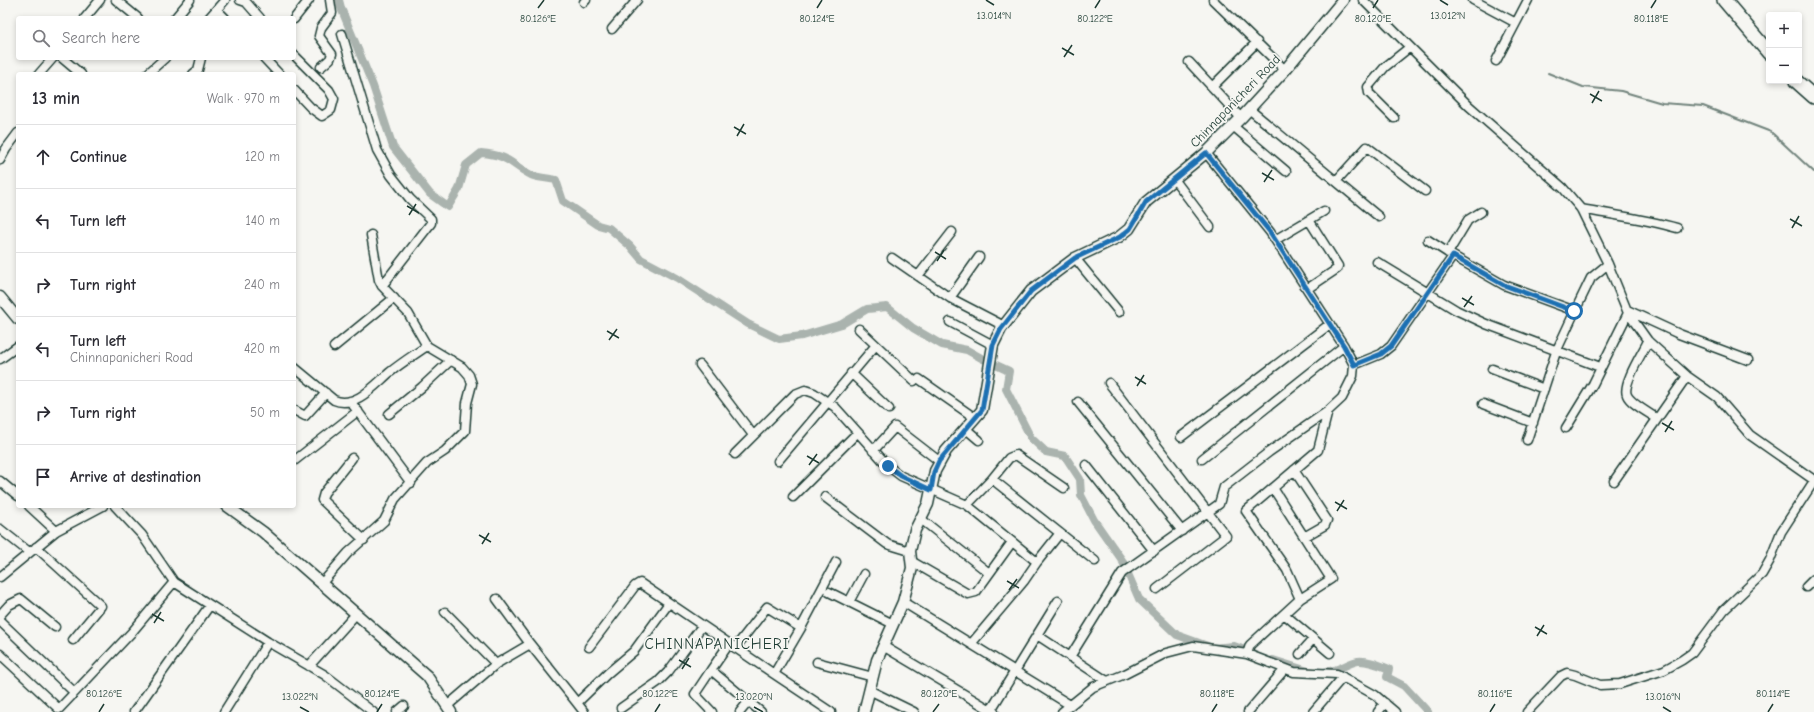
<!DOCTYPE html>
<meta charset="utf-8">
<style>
:root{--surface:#fff;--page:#f7f7f7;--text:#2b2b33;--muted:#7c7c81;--line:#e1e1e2}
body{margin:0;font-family:"Comic Neue",sans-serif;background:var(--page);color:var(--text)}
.controls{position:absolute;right:12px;top:12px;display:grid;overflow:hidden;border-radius:4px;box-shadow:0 2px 6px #0003}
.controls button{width:36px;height:36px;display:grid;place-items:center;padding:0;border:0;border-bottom:1px solid var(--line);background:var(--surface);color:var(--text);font:20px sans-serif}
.stop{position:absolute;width:12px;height:12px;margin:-9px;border:3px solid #1f6fb2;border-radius:50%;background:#fff}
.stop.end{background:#1f6fb2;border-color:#fff;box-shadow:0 1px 4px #0008}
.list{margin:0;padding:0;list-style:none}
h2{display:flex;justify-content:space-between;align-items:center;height:52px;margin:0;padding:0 16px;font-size:17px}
h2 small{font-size:13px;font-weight:400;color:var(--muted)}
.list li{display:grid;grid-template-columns:26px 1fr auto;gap:12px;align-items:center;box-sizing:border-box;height:64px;padding:0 16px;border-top:1px solid var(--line)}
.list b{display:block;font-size:15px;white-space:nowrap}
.list p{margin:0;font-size:13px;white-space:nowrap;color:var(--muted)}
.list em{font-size:13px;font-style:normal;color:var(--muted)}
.icon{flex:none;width:22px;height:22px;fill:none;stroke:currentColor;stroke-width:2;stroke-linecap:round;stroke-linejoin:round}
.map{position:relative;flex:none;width:1814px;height:712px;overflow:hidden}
.search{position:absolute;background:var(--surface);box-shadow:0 2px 6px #0003;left:16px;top:16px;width:280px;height:44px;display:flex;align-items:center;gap:10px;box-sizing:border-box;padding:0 14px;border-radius:4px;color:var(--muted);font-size:15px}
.panel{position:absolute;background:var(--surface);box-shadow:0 2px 6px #0003;left:16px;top:72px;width:280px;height:436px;border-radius:4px}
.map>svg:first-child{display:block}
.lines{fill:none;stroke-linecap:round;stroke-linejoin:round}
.stream{stroke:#72847d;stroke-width:2}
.canal{stroke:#aab3ae;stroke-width:8}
.minor-casing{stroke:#1f3d34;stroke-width:11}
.tertiary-casing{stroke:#1f3d34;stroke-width:13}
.primary-casing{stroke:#1f3d34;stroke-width:16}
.minor{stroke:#f6f6f2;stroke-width:8}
.tertiary{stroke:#f6f6f2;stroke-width:10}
.primary{stroke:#f6f6f2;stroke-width:13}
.route{stroke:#1f6fb2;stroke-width:5}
.ticks{fill:none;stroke:#1f3d34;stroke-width:1.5}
.labels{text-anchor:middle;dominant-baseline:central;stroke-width:3.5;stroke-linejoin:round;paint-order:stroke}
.street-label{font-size:13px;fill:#1f3d34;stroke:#f6f6f2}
.quarter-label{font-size:15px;letter-spacing:1px;fill:#1f3d34;stroke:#f6f6f2}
.ticks-label{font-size:10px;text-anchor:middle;fill:#1f3d34;stroke:#f6f6f2;stroke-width:3.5;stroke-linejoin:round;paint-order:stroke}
</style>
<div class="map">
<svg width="1814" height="712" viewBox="0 0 1814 712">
<rect width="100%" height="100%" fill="#f6f6f2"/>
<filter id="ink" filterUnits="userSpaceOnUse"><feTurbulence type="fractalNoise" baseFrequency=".025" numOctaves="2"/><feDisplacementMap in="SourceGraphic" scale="8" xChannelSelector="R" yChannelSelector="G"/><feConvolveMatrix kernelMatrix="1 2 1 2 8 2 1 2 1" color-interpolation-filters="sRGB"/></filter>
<g filter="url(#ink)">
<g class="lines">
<path class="stream" d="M1548 73 1583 87 1621 91 1662 103 1703 106 1771 132 1814 172"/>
<path class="canal" d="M339 0 341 8 373 86 393 147 430 194 448 207 459 189 466 165 481 153C509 155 510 164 531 175 538 178 548 178 556 180L563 201 598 225 609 228 630 246 641 259 677 278 748 324 779 339 802 336 842 324 867 309 887 307 913 328 942 345 967 350 983 359
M996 365 1009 371 1006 389 1031 438 1046 452 1065 456 1080 479 1081 495 1094 520 1122 560 1139 599 1177 635 1213 648 1234 646 1242 649
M1273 660 1308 671
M1327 671C1339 671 1347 663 1358 661 1368 660 1379 665 1389 669L1387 677 1404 686 1428 712"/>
<defs>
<path id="minor" d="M116 0 138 18
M240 0 246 2 260 18
M1213 0 1285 70
M1363 0 1469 106 1563 188 1581 209 1608 264 1628 313 1648 341 1687 376 1717 397 1750 435 1814 480
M1473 0 1516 23
M584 2 586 0
M217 10 225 18
M85 18 100 0
M175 18 190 0
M209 18 225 0
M294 19 309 0
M612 29 637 0
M342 34 377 150 391 175 410 199 431 219V223L382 286
M294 55 329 90 334 99 331 110 322 116 311 108 294 90
M62 58 81 74
M264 58 279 74
M1496 61 1528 0
M1189 62 1241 118
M321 67 330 59 332 54 319 36 321 28 332 13 330 0
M39 74 53 58
M147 74 165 58
M193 74 198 70 201 58
M1212 87 1257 42
M1249 109 1379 217
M1394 118 1369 93 1368 87 1385 67 1410 47
M1233 126 1286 171
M0 160 6 149 18 133
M1174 179 1210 227
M1336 181 1367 147 1425 191
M1581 209C1613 215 1646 219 1677 228
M1275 240 1324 211
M1428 240 1453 256
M1448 253 1468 220 1481 212
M892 258 950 298 1004 326
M1075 258 1119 312
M1377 262 1456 310 1486 324 1600 367
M918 276 952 232
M1307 289 1337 269 1338 266 1309 220
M950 298 979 257
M1627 310 1679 334 1748 360
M950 322 993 345
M859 329 914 381
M1648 341C1643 352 1622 384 1627 395 1630 403 1649 413 1656 418
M334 347 394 298
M0 359 18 346
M700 365 753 435
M1354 365 1381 354 1391 346 1453 256 1504 285 1575 311
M294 367 334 400C355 409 375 385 389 373 401 363 414 355 427 346
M1492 369 1544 389
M851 373 889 409
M919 379 975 418
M1109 383 1226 536 1157 589
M350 401 411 483
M1078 402 1182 531
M1483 404 1533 423
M294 410 305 416 326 393
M389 414 422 387 451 360
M1566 428 1593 384 1628 313
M966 429 979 440
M1181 437 1330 324
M1527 440 1556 352 1575 311 1591 278 1608 264
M873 451 895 427 939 461
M735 454 795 394 805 390 814 393 835 407 888 466 901 476 967 505 1037 562
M352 458 324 493 322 500 364 540
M1202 459 1344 346
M294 461 358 411
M778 461 876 345
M1086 465 1154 551
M1294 470 1327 520 1325 525 1304 537
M992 479 1009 458 1016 455 1064 488
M0 481 18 496
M1614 481 1687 376
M1273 488 1331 579 1300 599
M793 497 857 433
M825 497 887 544 910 551
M967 505 992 479 1095 561
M29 506 56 531
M115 506 142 535 174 582 268 642 325 675 373 712
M921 519 989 573
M0 529 29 552
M36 547 101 606 73 640
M911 561 968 594 976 592 1012 542
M0 577 56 531 103 506
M322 583 348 553 384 521 395 499 427 463 445 451 465 431 467 403 472 384 469 375 462 367 427 346 408 313 382 286 379 280 371 235
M1806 587 1814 579
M829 592 893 624
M497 599 530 644 577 703 608 673 634 651 669 603
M849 602 864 574
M903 602 1070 705
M445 612 496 664
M1284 614 1330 653
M0 615 9 605 21 599 55 627
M0 621 74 692
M1037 635 1058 601
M729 644 711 670 761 712
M971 644 1024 581 1037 562 1060 533
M883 646 994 712
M589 647 635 586 640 583 774 674
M735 648 767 607 801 628
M0 654 59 709 132 632 174 582
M1247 654 1294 672 1337 674 1375 695 1395 712
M1300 654 1313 639
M1070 657 1122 573 1219 504 1224 487 1269 452 1328 411
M817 662 873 677
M309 666 356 614
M711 670 695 694 712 712
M869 690 914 712
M577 703 584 712
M447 706 496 664 530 644
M621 708 658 682 668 672 702 626
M991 710 1037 635 1107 681
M134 712 210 605
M224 712 268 642
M397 712 404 706
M740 712 749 701
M831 712 774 674 801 628 836 562
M1062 712 1093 687 1125 674 1166 653 1193 646 1247 654 1250 645 1300 599 1287 570 1246 511 1318 450 1328 411 1342 398 1353 376 1354 365 1344 346 1270 232 1206 153
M1248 712 1285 669
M1313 712 1343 677
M1378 712 1385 703
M1527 712 1561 676 1567 673 1575 675 1600 685 1620 684 1664 670 1682 660 1692 653 1724 610 1762 574 1770 560 1781 532 1814 481"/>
<path id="tertiary" d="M0 297 18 319
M227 506 263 532 427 676 451 712
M864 712 877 660 903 602 912 568 910 551 915 530 928 504 935 471 946 451 982 410 993 345 1001 329 1031 291 1075 258 1119 237 1129 229 1146 202 1206 153 1241 118 1285 70 1343 0"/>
<path id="primary" d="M1724 0 1769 53
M1796 81 1814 97"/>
</defs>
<use href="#minor" class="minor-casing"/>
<use href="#tertiary" class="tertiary-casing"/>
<use href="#primary" class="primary-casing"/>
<use href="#minor" class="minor"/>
<use href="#tertiary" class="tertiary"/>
<use href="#primary" class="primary"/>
</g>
</g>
<g class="lines" filter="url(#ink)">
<path class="route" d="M888 466 901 476 931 490 934 472 939 461 982 410 993 345 1001 329 1031 291 1075 258 1120 237 1130 229 1146 202 1206 153 1270 232 1344 346 1354 365 1381 354 1391 346 1453 256 1504 285 1574 311"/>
</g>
<path class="ticks" d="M986 0 994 5M1440 0 1448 5M538 8 544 0M817 8 822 0M1095 8 1100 0M1373 8 1378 0M1651 8 1656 0M1062 48 1074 55M1064 57 1072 45M1590 94 1602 101M1592 103 1599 91M734 127 746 134M737 136 744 124M1262 173 1274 180M1264 182 1272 170M407 206 419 213M409 215 416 204M1790 219 1802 226M1792 228 1799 216M935 252 946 259M937 261 944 250M1462 298 1474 305M1464 307 1472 296M607 331 619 338M609 340 617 329M1135 377 1146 384M1137 386 1144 375M1662 423 1674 430M1665 432 1672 421M807 456 819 463M809 465 817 454M1335 502 1347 509M1337 511 1344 500M479 535 491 542M482 544 489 533M1007 581 1019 588M1009 590 1017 579M152 614 164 621M154 623 161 612M1535 627 1547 634M1537 636 1544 625M679 660 691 667M682 669 689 658M300 707 309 712M754 707 763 712M1663 707 1671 712M99 712 104 704M377 712 382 704M655 712 660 704M933 712 939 704M1212 712 1217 704M1490 712 1495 704M1768 712 1773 704"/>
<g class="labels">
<g class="street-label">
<text transform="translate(1235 101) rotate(-46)">Chinnapanicheri Road</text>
</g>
<g class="quarter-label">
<text x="717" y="644">CHINNAPANICHERI</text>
</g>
</g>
<g class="ticks-label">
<text x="1448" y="19">13.012°N</text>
<text x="994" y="19">13.014°N</text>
<text x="538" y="22">80.126°E</text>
<text x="817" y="22">80.124°E</text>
<text x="1095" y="22">80.122°E</text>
<text x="1373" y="22">80.120°E</text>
<text x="1651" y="22">80.118°E</text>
<text x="104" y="697">80.126°E</text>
<text x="382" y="697">80.124°E</text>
<text x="660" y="697">80.122°E</text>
<text x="939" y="697">80.120°E</text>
<text x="1217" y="697">80.118°E</text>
<text x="1495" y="697">80.116°E</text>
<text x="1773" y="697">80.114°E</text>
<text x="300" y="700">13.022°N</text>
<text x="754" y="700">13.020°N</text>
<text x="1663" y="700">13.016°N</text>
</g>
</svg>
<div class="controls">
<button>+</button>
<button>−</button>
</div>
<div class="stop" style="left:1574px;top:311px"></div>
<div class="stop end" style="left:888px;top:466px"></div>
<div class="search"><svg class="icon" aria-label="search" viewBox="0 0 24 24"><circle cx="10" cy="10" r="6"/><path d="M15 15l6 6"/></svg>Search here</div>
<section class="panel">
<h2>13 min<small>Walk · 970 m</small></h2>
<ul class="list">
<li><svg class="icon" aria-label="ahead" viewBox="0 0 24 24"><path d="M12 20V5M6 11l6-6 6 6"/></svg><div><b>Continue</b></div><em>120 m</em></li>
<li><svg class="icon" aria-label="left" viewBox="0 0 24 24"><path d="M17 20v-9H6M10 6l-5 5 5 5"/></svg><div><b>Turn left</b></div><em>140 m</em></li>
<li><svg class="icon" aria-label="right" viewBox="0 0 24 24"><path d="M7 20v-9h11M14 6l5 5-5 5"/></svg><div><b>Turn right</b></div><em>240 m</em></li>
<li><svg class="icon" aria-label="left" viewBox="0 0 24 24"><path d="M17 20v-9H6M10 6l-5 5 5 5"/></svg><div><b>Turn left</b><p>Chinnapanicheri Road</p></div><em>420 m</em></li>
<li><svg class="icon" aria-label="right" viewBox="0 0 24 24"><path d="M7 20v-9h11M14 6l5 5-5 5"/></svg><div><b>Turn right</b></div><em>50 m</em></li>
<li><svg class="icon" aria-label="arrive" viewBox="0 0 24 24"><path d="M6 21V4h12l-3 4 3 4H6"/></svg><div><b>Arrive at destination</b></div></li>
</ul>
</section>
</div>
